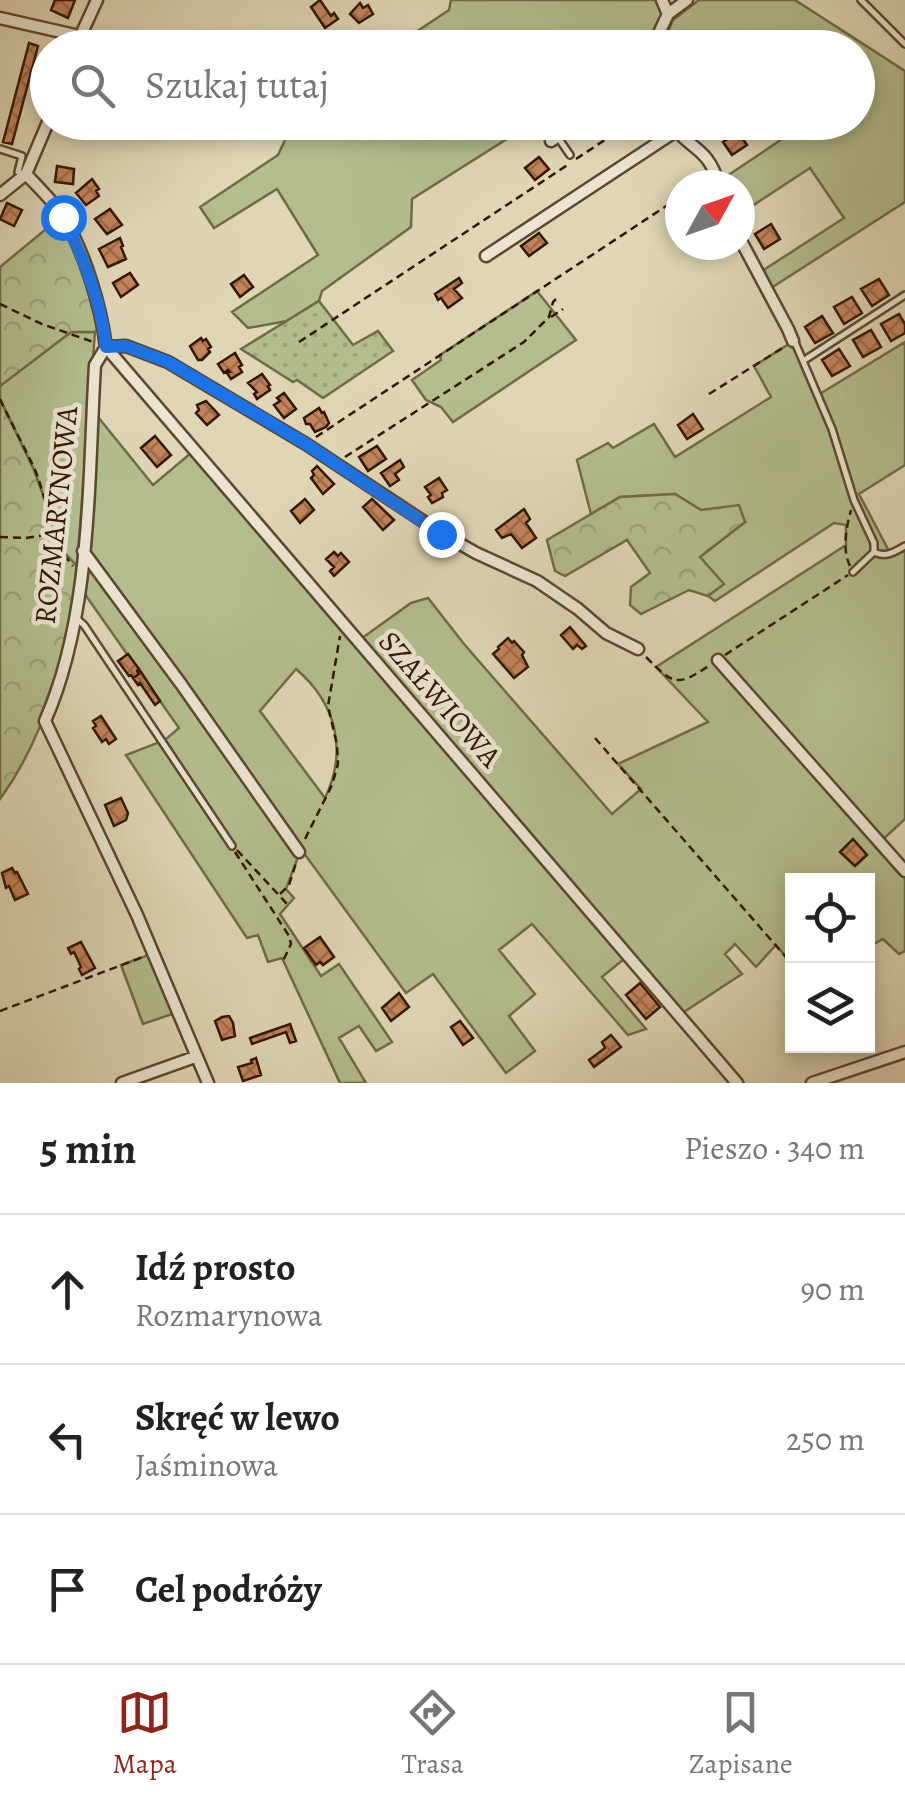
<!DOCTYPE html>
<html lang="pl">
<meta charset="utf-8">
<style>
:root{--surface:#fff;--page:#f2f2f2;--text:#222;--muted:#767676;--line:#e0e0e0;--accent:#8f2418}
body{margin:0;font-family:Alegreya,serif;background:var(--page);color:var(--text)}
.controls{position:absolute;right:30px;bottom:30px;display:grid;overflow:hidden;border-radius:0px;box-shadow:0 5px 15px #0003}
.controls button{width:90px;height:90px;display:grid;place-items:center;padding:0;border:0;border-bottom:2px solid var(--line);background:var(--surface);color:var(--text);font:50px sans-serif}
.compass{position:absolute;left:665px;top:170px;width:90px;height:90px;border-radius:50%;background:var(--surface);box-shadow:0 5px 15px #0003;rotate:50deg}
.stop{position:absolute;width:30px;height:30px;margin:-22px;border:8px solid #1a73e8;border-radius:50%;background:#fff}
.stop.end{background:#1a73e8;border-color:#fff;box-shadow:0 2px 10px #0008}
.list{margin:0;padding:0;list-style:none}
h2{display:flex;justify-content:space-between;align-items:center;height:130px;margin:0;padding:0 40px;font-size:42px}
h2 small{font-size:32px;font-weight:400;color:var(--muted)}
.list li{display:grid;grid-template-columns:65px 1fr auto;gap:30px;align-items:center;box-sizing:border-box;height:150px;padding:0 40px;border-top:2px solid var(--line)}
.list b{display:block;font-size:38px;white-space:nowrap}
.list p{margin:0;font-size:32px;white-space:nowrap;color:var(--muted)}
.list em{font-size:32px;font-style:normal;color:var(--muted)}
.icon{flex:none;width:55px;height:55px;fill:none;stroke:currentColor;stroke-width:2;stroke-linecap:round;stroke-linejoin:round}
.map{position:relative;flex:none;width:905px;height:1083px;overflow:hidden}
.search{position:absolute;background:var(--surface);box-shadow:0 5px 15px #0003;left:30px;right:30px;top:30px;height:110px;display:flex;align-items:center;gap:25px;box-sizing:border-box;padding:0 35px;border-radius:55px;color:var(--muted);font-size:38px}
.sheet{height:580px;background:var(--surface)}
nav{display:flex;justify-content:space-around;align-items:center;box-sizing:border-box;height:140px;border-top:2px solid var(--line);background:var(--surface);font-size:28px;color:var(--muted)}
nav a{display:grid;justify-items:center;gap:5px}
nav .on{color:var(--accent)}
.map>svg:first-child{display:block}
.grass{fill:#b3bd8d;stroke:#726a46;stroke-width:2.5;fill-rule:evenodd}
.forest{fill:url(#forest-crowns);stroke:#726a46;stroke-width:2.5}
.park{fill:url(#park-dots);stroke:#726a46;stroke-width:2.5}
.building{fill:url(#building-cross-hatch);stroke:#321700;stroke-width:2.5}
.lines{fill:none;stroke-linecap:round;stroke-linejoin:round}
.lane-casing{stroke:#5d472e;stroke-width:10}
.street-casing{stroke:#5d472e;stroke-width:15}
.path{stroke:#321700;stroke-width:2.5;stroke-dasharray:8 5;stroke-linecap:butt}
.lane{stroke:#eae4d0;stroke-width:5}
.street{stroke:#eae4d0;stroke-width:10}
.route{stroke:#1a73e8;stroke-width:12}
.labels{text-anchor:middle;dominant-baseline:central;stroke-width:9;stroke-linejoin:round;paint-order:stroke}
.street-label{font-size:30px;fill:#321700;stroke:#eae4d0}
</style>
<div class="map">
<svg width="905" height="1083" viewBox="0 0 905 1083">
<defs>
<pattern id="forest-crowns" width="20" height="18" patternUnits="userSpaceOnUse" patternTransform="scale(2.5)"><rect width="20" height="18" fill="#b3bd8d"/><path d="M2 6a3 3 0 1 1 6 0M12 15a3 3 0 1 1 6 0" fill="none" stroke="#9aa278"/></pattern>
<pattern id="park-dots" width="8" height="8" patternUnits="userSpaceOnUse" patternTransform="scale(2.5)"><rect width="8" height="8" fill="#b3bd8d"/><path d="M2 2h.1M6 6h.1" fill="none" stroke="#9aa278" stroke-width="1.8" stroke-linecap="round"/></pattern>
<pattern id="building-cross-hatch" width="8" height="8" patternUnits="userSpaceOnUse" patternTransform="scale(2.5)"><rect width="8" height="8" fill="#c3845a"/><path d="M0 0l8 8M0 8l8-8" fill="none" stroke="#9f6b48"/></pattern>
</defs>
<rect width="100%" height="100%" fill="#dfd6b6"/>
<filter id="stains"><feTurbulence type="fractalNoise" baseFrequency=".002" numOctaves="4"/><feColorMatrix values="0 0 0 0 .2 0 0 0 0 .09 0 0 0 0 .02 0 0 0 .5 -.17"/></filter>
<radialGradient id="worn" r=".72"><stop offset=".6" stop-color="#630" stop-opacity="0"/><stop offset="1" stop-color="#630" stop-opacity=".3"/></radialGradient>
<path class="grass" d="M451 0H662L668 14 650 47 392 48 449 10Z
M699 0H795L905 71V202L768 290 759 273 844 218 810 168 740 214V185H719L718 182 806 123 858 122V48L763 47 744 31 718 47 661 48 673 20Z
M293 123V122L532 123 412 199 411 227 322 291 319 301 287 321 248 328 232 312 318 255 277 189 214 228 200 207 278 155Z
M537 291 576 340 453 422 441 407 426 400 412 380 441 360 440 355Z
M71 332H95L77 566 56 544 53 524 34 470 0 399V386Z
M792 342 818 395 905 342V465L859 494 890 553 905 546V819L880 842 905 871V951L899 954 883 939 868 947V881H792V964L776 945 756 967 735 944 725 954 742 974 684 1012 744 1083H737L635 964 624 959 602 977 646 1029 628 1035 532 924 499 950 535 994 509 1016 535 1051 506 1073 433 974 406 993 301 849 286 889 294 898 280 914 321 976 339 964 392 1042 376 1051 359 1026 339 1038 366 1083H340L282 958 268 962 258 935 247 938 126 755 165 740 179 728 84 593 98 417 153 485 191 453 224 492 229 489 358 641 411 603 428 598 464 644 612 814 641 789 618 764 708 722 656 667 846 545V525L834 523 715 601 708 596 723 584 700 557 745 522 701 510 675 494 620 497 591 514 577 460 608 443 613 448 654 424 675 457 771 397 754 366ZM296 669C336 703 348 750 325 798L260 711Z
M154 953 195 1057 172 1014 143 1024 121 965Z"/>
<path class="forest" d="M59 211 103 321 95 332H71L0 386V267L57 220 55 217Z
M0 399 34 470 51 517 56 544 77 566C68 647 49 732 0 799Z
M675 494 701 510 739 505 745 522 700 557 724 584 708 596 689 590 641 614 630 605 631 587 650 573 627 540 565 576 555 571 547 540 620 497Z"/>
<path class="park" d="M319 301 353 345 378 331 393 351 323 398 297 380 293 382 241 349Z"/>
<path class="building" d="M55 0H75L68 18 51 10Z
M320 0 331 16 334 13 338 19 325 28 311 7Z
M360 3 363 8 368 5 373 14 359 23 350 14Z
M29 43 38 46 12 144 3 142Z
M738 132 747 145 732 155 723 142Z
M539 157 549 169 535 180 525 168Z
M57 166 74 169 73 184 55 182Z
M92 179 99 189 96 191 99 196 86 205 76 193Z
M7 203 22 210 14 226 0 219Z
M110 209 122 225 107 234 95 219Z
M771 224 780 239 764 249 755 234Z
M539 233 547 243 529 256 521 246Z
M120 238 123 246 121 247 126 259 108 267 99 249Z
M130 273 138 285 121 297 113 283Z
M244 275 253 287 240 297 231 284Z
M459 278 462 283 454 289 462 298 448 308 441 298 438 300 435 294Z
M879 279 889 295 872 306 861 289Z
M852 297 862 313 844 324 834 307Z
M899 314 905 324V333L891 341 881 324Z
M822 316 833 333 815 343 805 327Z
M871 330 881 347 863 357 853 340Z
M201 338 203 341 206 339 211 347 208 349 210 352 202 360H198L190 346Z
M839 349 850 366 832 376 822 360Z
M235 353 242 365 239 367 242 372 231 379 227 373 230 372 228 370 224 373 218 364Z
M262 374 270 385 268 386 270 390 257 399 254 394 257 392 248 383Z
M284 393 296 409 284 418 274 405 280 401 277 398Z
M206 401 219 415 207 425 196 413 199 410 197 405Z
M319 408 322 413 324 412 329 423 326 427 315 432 310 424H306L304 418Z
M693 414 703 429 687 439 678 425Z
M155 436 171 455 157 467 141 448Z
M377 446 386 459 368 471 359 457Z
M400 460 404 467 395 474 399 480 390 486 381 473Z
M317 466 334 484 323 494 311 478 314 475 312 471Z
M439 478 447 490 442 493 443 497 432 503 428 497 431 495 425 487Z
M305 499 314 510 300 523 291 511Z
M372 499 394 520 383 530 363 507Z
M524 509 530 519 526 523 536 538 522 548 511 534 502 538 496 530Z
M334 552 338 556 341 553 349 562 334 576 330 571 334 567 326 559Z
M570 627 586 646 582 649 577 645 573 649 561 635Z
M508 638 512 643 514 641 524 652 522 655 528 667 514 678 493 654 499 649 498 647Z
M128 654 139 669 137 671 139 674 133 678 131 675 129 676 118 661Z
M139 669 160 701 155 705 140 683 138 685 133 678 139 674 137 671Z
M101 716 116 739 109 744 106 739 102 742 93 728 96 726 93 721Z
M121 798 128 813 126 820 114 826 105 805Z
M853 839 867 855 855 866 840 852Z
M12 868 15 873 17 872 28 894 15 900 9 886 6 888 2 873Z
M320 937 334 957 323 965 320 962 316 965 304 948Z
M81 942 95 968 82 975 79 969 81 967 74 952 71 954 68 948Z
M640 983 660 1007 646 1019 626 995Z
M399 993 409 1007 391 1021 382 1008Z
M229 1016 233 1023 235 1036 222 1040 215 1021 222 1017Z
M460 1021 473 1038 463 1045 451 1027Z
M290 1024 296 1041 290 1043 286 1032 252 1044 250 1038Z
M611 1035 621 1047 594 1067 589 1060 605 1048 602 1042Z
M256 1058 261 1075 243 1081 238 1067 252 1063 251 1060Z"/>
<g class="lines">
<defs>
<path id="lane" d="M861 0 905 44
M559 139 570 155
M0 149 22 156 18 172 24 174
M794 340 832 429 854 500 874 543V552
M803 361 905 295
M874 552C886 558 894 552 905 546
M853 572 874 552
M77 619 84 625 232 846"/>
<path id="street" d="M662 0 668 14
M0 18 79 36
M75 48 97 0
M652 48 668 14 687 0
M670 122C688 150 708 145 719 185
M551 141 579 122
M26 174C38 187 52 200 62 215 84 250 101 306 106 347L95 365C88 480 92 614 45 721L137 915 208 1083
M0 195 26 174 48 122
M740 239 788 329 793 341
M486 256 676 131
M106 347 737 1083
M106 347 126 346 168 362 306 444 441 533 476 553 537 581 578 609 606 633 638 649
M83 551 181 684 299 852
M718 660 905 871
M122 1083 195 1057
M812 1083 905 1052"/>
</defs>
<use href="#lane" class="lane-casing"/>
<use href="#street" class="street-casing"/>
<path class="path" d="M718 48 745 31
M576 159 632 122
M0 304 42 324 96 343
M551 317 563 309
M299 342 569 164
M709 394 784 347
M0 399C11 423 24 446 35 470 48 501 50 540 73 566
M316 437 680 197
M345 457 524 342 549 317 553 302 556 299
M0 537 26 538 53 534
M850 566C842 550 846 528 851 510
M725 655 848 575
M646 657C673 684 676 688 710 665
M595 738 792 964
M305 839 332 785 338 764 337 745 328 706 340 636
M237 850 288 905
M235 852 289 936 291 944 283 961
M280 894 289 885 297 860
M0 1011 143 957"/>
<use href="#lane" class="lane"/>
<use href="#street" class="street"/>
</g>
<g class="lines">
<path class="route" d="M63 217C84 258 101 301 106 347L126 346 168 362 306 444 441 534"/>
</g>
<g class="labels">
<g class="street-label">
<text transform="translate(56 515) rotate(-84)">ROZMARYNOWA</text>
<text transform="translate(440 699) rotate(49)">SZAŁWIOWA</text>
</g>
</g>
<rect width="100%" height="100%" filter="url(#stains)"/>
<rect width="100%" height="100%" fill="url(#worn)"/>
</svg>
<div class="controls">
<button><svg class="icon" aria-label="locate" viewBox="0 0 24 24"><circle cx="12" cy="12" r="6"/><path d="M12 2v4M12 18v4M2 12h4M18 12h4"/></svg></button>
<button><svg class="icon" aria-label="layers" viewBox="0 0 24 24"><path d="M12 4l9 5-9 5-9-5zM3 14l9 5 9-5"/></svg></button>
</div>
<svg class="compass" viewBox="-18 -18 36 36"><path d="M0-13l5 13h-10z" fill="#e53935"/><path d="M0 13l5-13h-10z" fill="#767676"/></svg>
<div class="stop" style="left:63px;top:217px"></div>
<div class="stop end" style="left:441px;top:534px"></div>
<div class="search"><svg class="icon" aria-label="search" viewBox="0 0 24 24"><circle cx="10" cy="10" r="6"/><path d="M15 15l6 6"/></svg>Szukaj tutaj</div>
</div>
<section class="sheet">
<h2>5 min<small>Pieszo · 340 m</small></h2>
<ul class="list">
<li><svg class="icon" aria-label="ahead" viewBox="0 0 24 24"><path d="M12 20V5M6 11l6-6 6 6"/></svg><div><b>Idź prosto</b><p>Rozmarynowa</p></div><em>90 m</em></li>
<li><svg class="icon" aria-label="left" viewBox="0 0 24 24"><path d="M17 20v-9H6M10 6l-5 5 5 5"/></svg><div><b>Skręć w lewo</b><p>Jaśminowa</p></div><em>250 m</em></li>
<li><svg class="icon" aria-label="arrive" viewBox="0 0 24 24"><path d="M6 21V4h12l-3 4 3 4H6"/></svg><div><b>Cel podróży</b></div></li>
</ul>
</section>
<nav>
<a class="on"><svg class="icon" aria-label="map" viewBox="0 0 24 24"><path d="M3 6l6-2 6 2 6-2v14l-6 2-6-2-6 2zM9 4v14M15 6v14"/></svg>Mapa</a>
<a><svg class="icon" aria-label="directions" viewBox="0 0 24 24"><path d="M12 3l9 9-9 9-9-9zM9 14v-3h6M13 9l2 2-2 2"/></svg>Trasa</a>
<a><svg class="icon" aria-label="saved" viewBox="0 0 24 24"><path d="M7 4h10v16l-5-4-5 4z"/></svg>Zapisane</a>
</nav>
